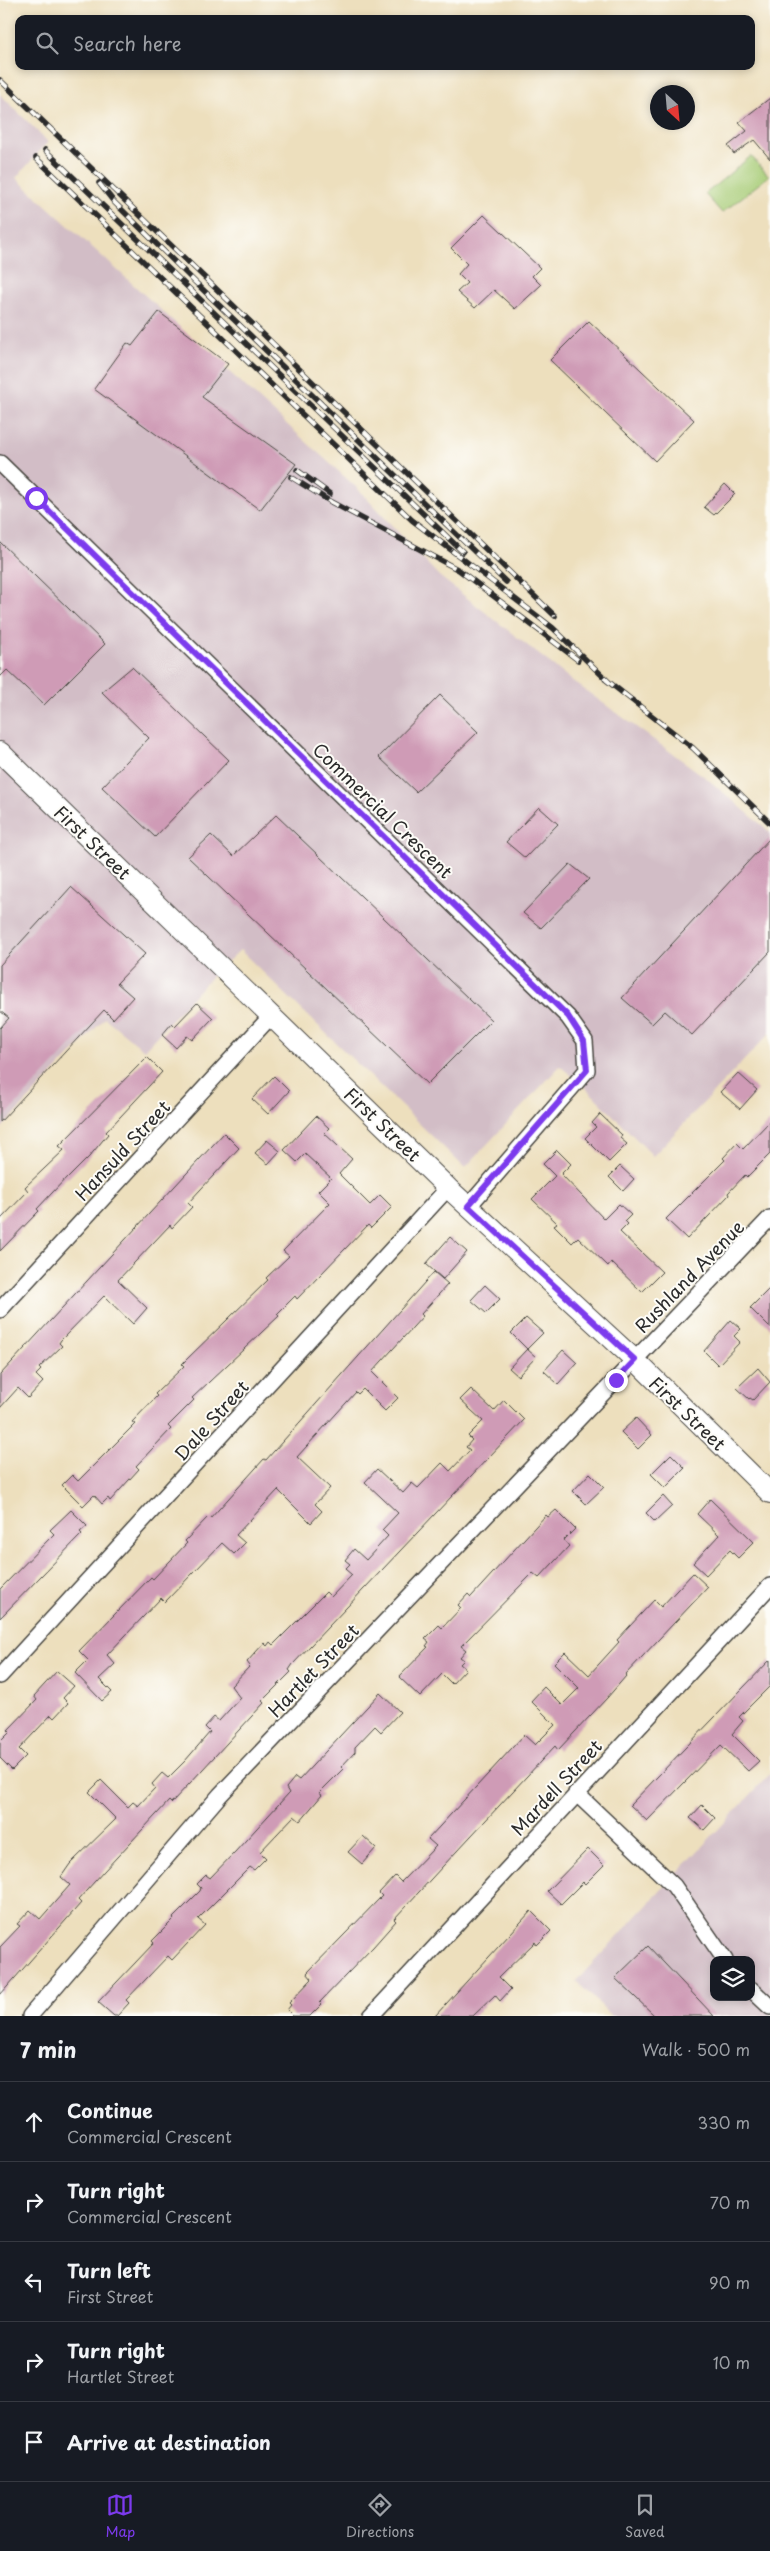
<!DOCTYPE html>
<meta charset="utf-8">
<style>
:root{--surface:#171b24;--page:#20242c;--text:#f1f3f6;--muted:#9ea1a6;--line:#363941;--accent:#7c3aed}
body{margin:0;font-family:"Playpen Sans",sans-serif;background:var(--page);color:var(--text)}
.controls{position:absolute;right:15px;bottom:15px;display:grid;overflow:hidden;border-radius:10px;box-shadow:0 2px 8px #0003}
.controls button{width:45px;height:45px;display:grid;place-items:center;padding:0;border:0;border-bottom:1px solid var(--line);background:var(--surface);color:var(--text);font:25px sans-serif}
.compass{position:absolute;left:650px;top:85px;width:45px;height:45px;border-radius:50%;background:var(--surface);box-shadow:0 2px 8px #0003;rotate:154deg}
.stop{position:absolute;width:15px;height:15px;margin:-11px;border:4px solid #7c3aed;border-radius:50%;background:#fff}
.stop.end{background:#7c3aed;border-color:#fff;box-shadow:0 1px 5px #0008}
.list{margin:0;padding:0;list-style:none}
h2{display:flex;justify-content:space-between;align-items:center;height:65px;margin:0;padding:0 20px;font-size:21px}
h2 small{font-size:16px;font-weight:400;color:var(--muted)}
.list li{display:grid;grid-template-columns:32px 1fr auto;gap:15px;align-items:center;box-sizing:border-box;height:80px;padding:0 20px;border-top:1px solid var(--line)}
.list b{display:block;font-size:19px;white-space:nowrap}
.list p{margin:0;font-size:16px;white-space:nowrap;color:var(--muted)}
.list em{font-size:16px;font-style:normal;color:var(--muted)}
.icon{flex:none;width:28px;height:28px;fill:none;stroke:currentColor;stroke-width:2;stroke-linecap:round;stroke-linejoin:round}
.map{position:relative;flex:none;width:770px;height:2016px;overflow:hidden}
.search{position:absolute;background:var(--surface);box-shadow:0 2px 8px #0003;left:15px;right:15px;top:15px;height:55px;display:flex;align-items:center;gap:12px;box-sizing:border-box;padding:0 18px;border-radius:10px;color:var(--muted);font-size:19px}
.sheet{height:465px;background:var(--surface)}
nav{display:flex;justify-content:space-around;align-items:center;box-sizing:border-box;height:70px;border-top:1px solid var(--line);background:var(--surface);font-size:14px;color:var(--muted)}
nav a{display:grid;justify-items:center;gap:2px}
nav .on{color:var(--accent)}
.map>svg:first-child{display:block}
.industrial{fill:#d2bdc6;fill-rule:evenodd}
.green{fill:#a7cc77;stroke:#697c51}
.building{fill:#cf9bb6}
.lines{fill:none;stroke-linecap:round;stroke-linejoin:round}
.minor-casing{stroke:#484641;stroke-width:18}
.tertiary-casing{stroke:#484641;stroke-width:22}
.minor{stroke:#fff;stroke-width:15}
.tertiary{stroke:#fff;stroke-width:20}
.rail-casing{stroke:#2b2b2b;stroke-width:5.5}
.rail{stroke:#fdfcf7;stroke-width:4;stroke-dasharray:11;stroke-linecap:butt}
.route{stroke:#7c3aed;stroke-width:6}
.labels{text-anchor:middle;dominant-baseline:central;stroke-width:4;stroke-linejoin:round;paint-order:stroke}
.street-label{font-size:18px;fill:#2b2b2b;stroke:#fdfcf7}
</style>
<div class="map">
<svg width="770" height="2016" viewBox="0 0 770 2016">
<rect width="100%" height="100%" fill="#fdfcf7"/>
<filter id="ink" filterUnits="userSpaceOnUse"><feTurbulence type="fractalNoise" baseFrequency=".02" numOctaves="2"/><feDisplacementMap in="SourceGraphic" scale="10" xChannelSelector="R" yChannelSelector="G"/><feConvolveMatrix kernelMatrix="1 2 1 2 8 2 1 2 1" color-interpolation-filters="sRGB"/></filter>
<filter id="wash" filterUnits="userSpaceOnUse"><feTurbulence type="fractalNoise" baseFrequency=".0096" numOctaves="4" result="noise"/><feDisplacementMap in="SourceGraphic" scale="20" xChannelSelector="R" yChannelSelector="G"/><feGaussianBlur stdDeviation="1.12" result="paint"/><feColorMatrix in="noise" values="0 0 0 0 0 0 0 0 0 0 0 0 0 0 0 0 0 1.4 0 .05"/><feComposite in="paint" operator="in"/></filter>
<g filter="url(#wash)">
<rect width="100%" height="100%" fill="#eddfbd"/>
<path class="industrial" d="M0 94 48 142 16 178 357 488 439 576 574 682 705 777 770 832V1033L653 1156 585 1087 560 1066 465 1168 240 950 208 980 144 1050 105 1018 0 1130Z
M770 1774V2016H612L576 1981ZM714 1960H751V1997H714Z"/>
<path class="green" d="M751 156 769 176 722 213 705 194Z"/>
<g id="blocks">
<path class="building" d="M770 98V159L754 140 734 154 728 146 747 131 739 122Z
M484 215 540 268 532 276 541 285 515 309 494 290 475 308 457 292 467 283 458 274 467 264 451 248Z
M159 312 228 364 202 397 296 464 260 510 94 389 127 343 132 346Z
M589 321 694 420 655 461 550 360Z
M725 484 735 494 714 515 704 507Z
M0 542 105 644 44 705 7 670 0 677Z
M132 667 229 760 155 837 102 787 149 738 102 692Z
M440 695 478 732 416 792 379 757Z
M539 807 558 824 525 858 506 842Z
M276 815 491 1020 427 1084 188 857 211 835 233 856Z
M770 838V952L692 1035 665 1011 652 1024 622 998Z
M570 864 589 879 541 928 523 913Z
M71 887 145 954 117 983 133 997 113 1019 104 1010 0 1122V1028L9 1018 0 1011V965Z
M197 1003 213 1018 192 1040 187 1036 176 1048 162 1035 172 1023 175 1026Z
M147 1057 162 1072 106 1132 108 1134 89 1157 68 1178 67 1177 37 1209 39 1211 0 1251V1220L28 1191 25 1187 64 1150 59 1146Z
M738 1073 757 1090 740 1109 720 1092Z
M274 1076 289 1091 268 1114 252 1099Z
M600 1114 622 1135 620 1138 627 1144 609 1162 585 1138 596 1127 592 1123Z
M316 1116 329 1128 324 1133 352 1159 339 1174 370 1205 380 1195 392 1207 371 1228 368 1225 297 1299 295 1296 277 1314 279 1316 192 1398 194 1400 168 1426 171 1429 136 1466 139 1469 110 1501 108 1498 102 1504 94 1495 83 1506 62 1485 72 1475 78 1481 135 1424 132 1422 157 1396 155 1394 184 1366 182 1364 186 1360 268 1280 266 1278 289 1256 283 1251 330 1203 318 1191 331 1178 305 1154 297 1162 284 1150Z
M770 1121V1154L747 1177 745 1175 728 1193 729 1195 687 1239 666 1219 725 1160 723 1158 737 1143 743 1149Z
M224 1133 239 1148 188 1203 192 1207 172 1228 170 1225 118 1280 147 1308 133 1324 104 1296 61 1340 59 1343 62 1346 39 1368 41 1370 36 1375 43 1382 28 1398 18 1388 0 1408V1375Z
M267 1140 280 1151 268 1164 255 1153Z
M557 1150 571 1164 561 1174 604 1219 619 1204 631 1215 625 1221 628 1224 620 1232 662 1272 642 1292 611 1262 608 1266 578 1237 572 1243 554 1225 557 1223 532 1199 555 1176 543 1164Z
M620 1166 634 1179 623 1191 609 1177Z
M450 1237 467 1252 443 1279 426 1264Z
M434 1272 448 1284 421 1314 423 1316 372 1372 398 1398 385 1411 363 1389 358 1394 356 1392 297 1457 330 1488 315 1504 322 1511 311 1523 278 1490 236 1535 245 1543 234 1554 222 1543 165 1602 161 1598 107 1655 115 1664 99 1679 112 1692 102 1701 75 1673 88 1660 79 1651 151 1577 153 1579 187 1543 185 1541 208 1517 210 1519 264 1459 266 1460Z
M485 1285 500 1299 486 1313 471 1300Z
M770 1288V1328L750 1308Z
M526 1318 543 1333 527 1349 511 1333Z
M731 1320 741 1329 734 1336 740 1342 718 1365 704 1351Z
M527 1349 536 1357 518 1376 509 1368Z
M563 1350 577 1363 558 1384 544 1371Z
M758 1368 770 1382 753 1400 750 1398 749 1399 737 1388Z
M471 1389 494 1411 504 1400 524 1420 293 1664 289 1670 291 1672 262 1701 264 1703 190 1783 171 1803 169 1801 104 1871 78 1900 81 1903 0 1995V1947L20 1926 17 1924 30 1910 40 1919 70 1885 61 1877 70 1864 116 1819 89 1792 101 1780 128 1807 133 1802 138 1806 155 1788 152 1784 162 1773 168 1778 185 1761 210 1732 205 1727 214 1717 219 1721 240 1698 231 1686 250 1666 247 1662 264 1643 267 1646 270 1642 273 1645 326 1592 331 1597 352 1575 345 1569 350 1564 345 1560 354 1549 366 1560 388 1536 382 1530 398 1513 365 1482 377 1469 403 1493 412 1483 418 1488 442 1463 450 1471 470 1450 466 1447 472 1440 468 1436 483 1421 460 1400Z
M636 1418 652 1435 638 1449 621 1432Z
M671 1454 685 1468 665 1488 651 1474Z
M590 1473 604 1487 586 1504 573 1491Z
M663 1496 672 1506 655 1522 646 1513Z
M710 1499 754 1542 738 1558 730 1550 706 1575 693 1563 719 1535 697 1514Z
M71 1510 87 1526 80 1532 82 1534 0 1618V1589L54 1534 50 1530Z
M556 1510 575 1529 564 1540 569 1546 539 1578 533 1573 461 1646 466 1650 460 1657 464 1660 460 1664 466 1669 452 1684 442 1674 420 1697 399 1677 428 1647 426 1646 429 1642 425 1639 439 1625 442 1628 461 1608 458 1605 468 1594 471 1597 546 1515 548 1517Z
M693 1573 708 1587 625 1675 626 1676 607 1698 558 1750 555 1746 443 1866 394 1919 396 1921 373 1947 320 2002 322 2004 310 2016H293L287 2010 291 2005 289 2003 312 1979 307 1973 382 1896 379 1893 395 1876 401 1882 436 1846 428 1839 524 1735 535 1745 555 1725 531 1701 544 1687 562 1705 579 1688 554 1663 565 1652 589 1675 619 1642 617 1640 654 1600 661 1607Z
M770 1660V1686L739 1717 743 1721 732 1734 759 1761 748 1771 721 1745 647 1821 630 1805Z
M57 1671 74 1686 63 1698 68 1703 54 1718 51 1715 19 1749 26 1756 12 1770 0 1758V1742L10 1732 8 1730 37 1700 34 1696Z
M380 1693 400 1712 381 1732 375 1726 355 1747V1752L341 1767 343 1769 319 1793 322 1795 300 1821 294 1816 260 1852 266 1858 254 1870 250 1867 198 1919 205 1925 172 1960 168 1956 126 2000 129 2003 117 2016H114L98 2002 154 1943 152 1941 174 1919 173 1918 200 1891 201 1888 197 1884 206 1875 210 1878 235 1852 289 1793 286 1788 295 1777 299 1780Z
M702 1805 715 1818 704 1830 690 1818Z
M363 1836 376 1848 362 1864 348 1852Z
M588 1849 604 1865 585 1884 583 1882 561 1904 547 1891Z
M531 1911 551 1931 537 1945 535 1942 499 1977 511 1989 500 2001 495 1995 473 2016H435Z
M648 1946 714 2016H655L615 1978Z"/>
</g>
</g>
<g filter="url(#ink)">
<use href="#blocks" fill-opacity="0" stroke="#484641" stroke-width="1"/>
<g class="lines">
<defs>
<path id="minor" d="M0 463 568 1017 585 1041 587 1070 468 1207
M0 1310 272 1015
M0 1676 448 1188
M576 1793 674 1886 725 1960
M751 1989 770 2007
M30 2016 220 1795 770 1218
M371 2016 770 1586"/>
<path id="tertiary" d="M0 752 448 1188 635 1360 770 1493"/>
</defs>
<use href="#minor" class="minor-casing"/>
<use href="#tertiary" class="tertiary-casing"/>
<use href="#minor" class="minor"/>
<use href="#tertiary" class="tertiary"/>
<defs>
<path id="rail" d="M0 80 555 616
M45 150 463 552
M36 158 412 520 553 628 609 682
M99 183 114 202 195 282 506 582
M297 470 330 494
M291 477 331 502 459 570 578 660
M605 679 693 748 770 823"/>
</defs>
<use href="#rail" class="rail-casing"/>
<use href="#rail" class="rail"/>
</g>
</g>
<g class="lines" filter="url(#ink)">
<path class="route" d="M36 498 568 1016 584 1041 587 1070 468 1206 635 1360 616 1380"/>
</g>
<g class="labels">
<g class="street-label">
<text transform="translate(383 810) rotate(44)">Commercial Crescent</text>
<text transform="translate(93 842) rotate(44)">First Street</text>
<text transform="translate(383 1124) rotate(44)">First Street</text>
<text transform="translate(122 1150) rotate(-47)">Hansuld Street</text>
<text transform="translate(689 1276) rotate(-46)">Rushland Avenue</text>
<text transform="translate(688 1413) rotate(44)">First Street</text>
<text transform="translate(211 1420) rotate(-48)">Dale Street</text>
<text transform="translate(313 1670) rotate(-46)">Hartlet Street</text>
<text transform="translate(556 1787) rotate(-47)">Mardell Street</text>
</g>
</g>
</svg>
<div class="controls">
<button><svg class="icon" aria-label="layers" viewBox="0 0 24 24"><path d="M12 4l9 5-9 5-9-5zM3 14l9 5 9-5"/></svg></button>
</div>
<svg class="compass" viewBox="-18 -18 36 36"><path d="M0-13l5 13h-10z" fill="#e53935"/><path d="M0 13l5-13h-10z" fill="#9ea1a6"/></svg>
<div class="stop" style="left:36px;top:498px"></div>
<div class="stop end" style="left:616px;top:1380px"></div>
<div class="search"><svg class="icon" aria-label="search" viewBox="0 0 24 24"><circle cx="10" cy="10" r="6"/><path d="M15 15l6 6"/></svg>Search here</div>
</div>
<section class="sheet">
<h2>7 min<small>Walk · 500 m</small></h2>
<ul class="list">
<li><svg class="icon" aria-label="ahead" viewBox="0 0 24 24"><path d="M12 20V5M6 11l6-6 6 6"/></svg><div><b>Continue</b><p>Commercial Crescent</p></div><em>330 m</em></li>
<li><svg class="icon" aria-label="right" viewBox="0 0 24 24"><path d="M7 20v-9h11M14 6l5 5-5 5"/></svg><div><b>Turn right</b><p>Commercial Crescent</p></div><em>70 m</em></li>
<li><svg class="icon" aria-label="left" viewBox="0 0 24 24"><path d="M17 20v-9H6M10 6l-5 5 5 5"/></svg><div><b>Turn left</b><p>First Street</p></div><em>90 m</em></li>
<li><svg class="icon" aria-label="right" viewBox="0 0 24 24"><path d="M7 20v-9h11M14 6l5 5-5 5"/></svg><div><b>Turn right</b><p>Hartlet Street</p></div><em>10 m</em></li>
<li><svg class="icon" aria-label="arrive" viewBox="0 0 24 24"><path d="M6 21V4h12l-3 4 3 4H6"/></svg><div><b>Arrive at destination</b></div></li>
</ul>
</section>
<nav>
<a class="on"><svg class="icon" aria-label="map" viewBox="0 0 24 24"><path d="M3 6l6-2 6 2 6-2v14l-6 2-6-2-6 2zM9 4v14M15 6v14"/></svg>Map</a>
<a><svg class="icon" aria-label="directions" viewBox="0 0 24 24"><path d="M12 3l9 9-9 9-9-9zM9 14v-3h6M13 9l2 2-2 2"/></svg>Directions</a>
<a><svg class="icon" aria-label="saved" viewBox="0 0 24 24"><path d="M7 4h10v16l-5-4-5 4z"/></svg>Saved</a>
</nav>
